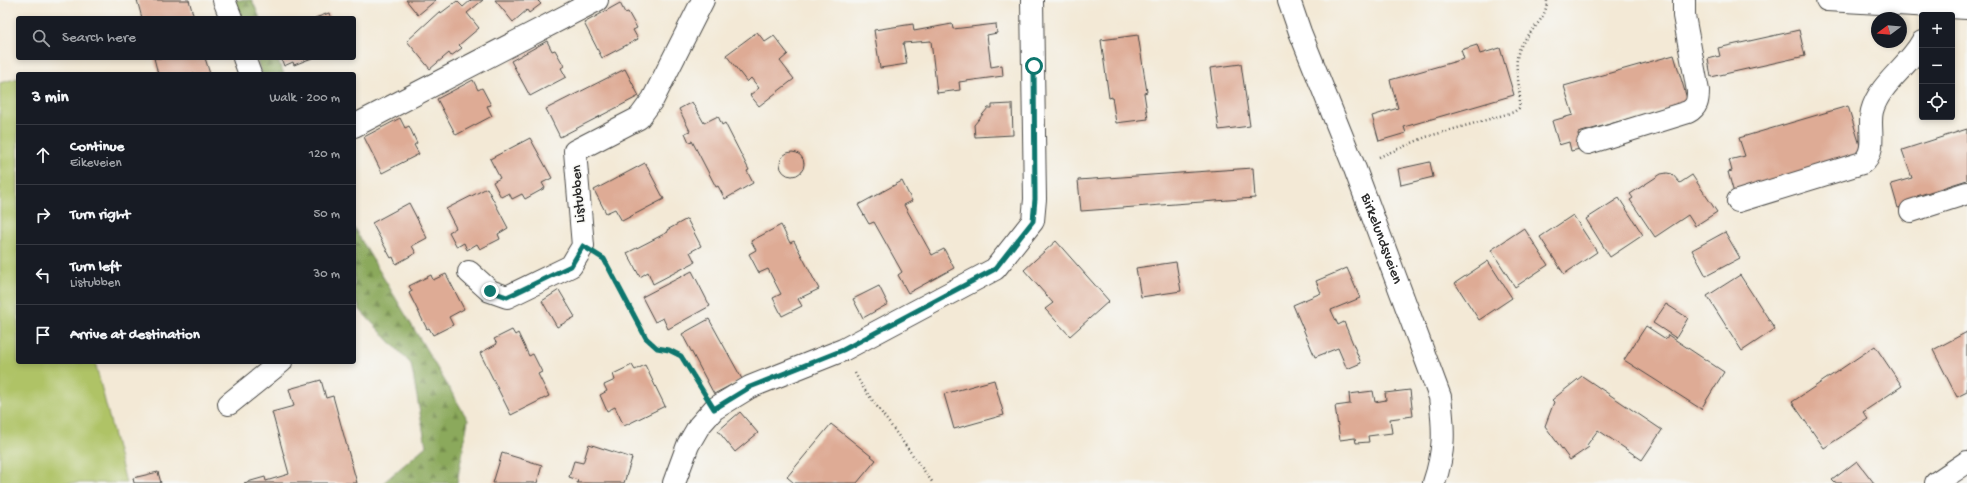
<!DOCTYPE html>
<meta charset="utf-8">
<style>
:root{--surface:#171b24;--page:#242831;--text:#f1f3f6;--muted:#9ea1a6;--line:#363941}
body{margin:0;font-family:"Gochi Hand",sans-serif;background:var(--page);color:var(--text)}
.controls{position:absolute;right:12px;top:12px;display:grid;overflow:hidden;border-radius:4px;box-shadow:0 2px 6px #0003}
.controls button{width:36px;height:36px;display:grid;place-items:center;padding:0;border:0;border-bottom:1px solid var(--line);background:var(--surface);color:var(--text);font:20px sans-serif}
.compass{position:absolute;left:1871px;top:12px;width:36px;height:36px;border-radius:50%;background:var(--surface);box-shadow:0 2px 6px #0003;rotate:254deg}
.stop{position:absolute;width:12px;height:12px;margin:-9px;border:3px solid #0f766e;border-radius:50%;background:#fff}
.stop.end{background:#0f766e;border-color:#fff;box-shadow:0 1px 4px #0008}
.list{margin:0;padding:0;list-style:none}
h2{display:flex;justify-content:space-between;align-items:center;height:52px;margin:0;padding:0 16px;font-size:17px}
h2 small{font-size:13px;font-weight:400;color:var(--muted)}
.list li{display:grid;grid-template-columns:26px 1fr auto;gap:12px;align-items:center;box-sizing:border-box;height:60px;padding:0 16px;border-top:1px solid var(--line)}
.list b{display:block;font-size:15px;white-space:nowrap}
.list p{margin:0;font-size:13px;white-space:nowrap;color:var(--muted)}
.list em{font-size:13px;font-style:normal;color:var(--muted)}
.icon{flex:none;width:22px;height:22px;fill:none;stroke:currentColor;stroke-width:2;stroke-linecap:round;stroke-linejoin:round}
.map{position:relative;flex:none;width:1967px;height:483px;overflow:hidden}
.search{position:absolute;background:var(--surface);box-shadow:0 2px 6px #0003;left:16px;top:16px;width:340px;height:44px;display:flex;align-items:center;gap:10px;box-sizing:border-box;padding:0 14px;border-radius:4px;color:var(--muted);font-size:15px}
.panel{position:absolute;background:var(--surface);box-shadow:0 2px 6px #0003;left:16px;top:72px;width:340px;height:292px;border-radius:4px}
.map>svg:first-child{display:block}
.forest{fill:url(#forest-firs);stroke:#5b6a43}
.pitch{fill:#afc366;stroke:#6d7748}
.building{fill:#deab95}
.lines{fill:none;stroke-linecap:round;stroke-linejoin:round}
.minor-casing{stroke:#494845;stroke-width:24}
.path{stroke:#494845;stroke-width:2.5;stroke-dasharray:1 3;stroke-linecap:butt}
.minor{stroke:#fff;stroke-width:22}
.route{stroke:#0f766e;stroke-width:5}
.labels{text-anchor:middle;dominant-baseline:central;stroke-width:3;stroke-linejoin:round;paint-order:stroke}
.street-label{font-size:15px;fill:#2b2b2b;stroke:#f6f6f2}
</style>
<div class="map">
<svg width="1967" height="483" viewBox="0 0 1967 483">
<defs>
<pattern id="forest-firs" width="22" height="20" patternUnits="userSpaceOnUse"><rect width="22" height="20" fill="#8ba95b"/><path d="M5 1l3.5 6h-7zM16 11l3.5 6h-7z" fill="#728a4b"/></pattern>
</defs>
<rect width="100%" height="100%" fill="#f6f6f2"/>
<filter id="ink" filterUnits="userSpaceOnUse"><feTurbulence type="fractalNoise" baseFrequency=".025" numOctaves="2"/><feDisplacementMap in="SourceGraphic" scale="8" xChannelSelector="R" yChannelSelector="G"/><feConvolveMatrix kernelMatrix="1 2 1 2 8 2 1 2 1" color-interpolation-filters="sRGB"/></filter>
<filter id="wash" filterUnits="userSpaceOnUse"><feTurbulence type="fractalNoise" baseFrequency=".012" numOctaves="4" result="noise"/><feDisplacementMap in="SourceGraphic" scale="16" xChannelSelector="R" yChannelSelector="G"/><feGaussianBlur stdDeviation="0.9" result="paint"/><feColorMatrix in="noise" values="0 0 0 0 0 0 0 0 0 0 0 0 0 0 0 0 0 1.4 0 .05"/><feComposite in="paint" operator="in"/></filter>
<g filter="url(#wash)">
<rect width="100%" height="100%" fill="#f3e9d6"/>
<path class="forest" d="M231 0H252L260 18H239Z
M256 58H277L284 74H262Z
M354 228 468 420 457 483H383L426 446 411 364 360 310 354 295Z"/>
<path class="pitch" d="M18 78V362H95L126 483H0V83Z"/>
<g id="blocks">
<path class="building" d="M137 0H189L194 18H142Z
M406 0H436L418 15Z
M471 0H483L467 13 479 28 459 45 462 48 451 56 449 53 430 69 407 41 440 11 441 13 457 1 463 7Z
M495 0H540L538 1 541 4 529 13 527 10 513 22Z
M620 3 625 13 628 12 637 28 633 30 638 39 602 58 584 23Z
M329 13 331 18H315Z
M913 24 914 31 952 24 953 29 996 24 997 33 987 35 991 67 1002 65 1003 76 959 82 960 90 937 93 931 41 903 43 907 64 880 68 874 30Z
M1799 30 1805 56 1711 77 1708 59 1720 56 1718 48Z
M757 32 765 42 774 36 788 54 780 61 794 79 759 106 750 95 759 88 751 78 747 82 726 55Z
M1138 35 1147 92 1144 93 1148 119 1116 123 1112 97 1109 98 1101 40Z
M547 41 552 51 555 50 564 66 561 68 566 77 530 96 511 61Z
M1477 45 1480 54 1500 48 1514 95 1404 127 1406 133 1379 141 1372 116 1398 108 1390 80 1464 59 1461 50Z
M1674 55 1688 102 1578 133 1580 149 1571 151 1569 142 1559 145 1552 121 1573 115 1564 86Z
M154 58H205L210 74H158Z
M281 58H312L294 65 293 62 284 66Z
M1241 64 1250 126 1219 130 1210 68Z
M625 69 639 96 560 137 546 109Z
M473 80 478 90 482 88 491 105 487 106 492 116 456 135 437 99Z
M692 102 704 123 718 116 722 125 725 123 749 170 747 171 753 183 725 199 718 186 716 187 692 141 689 142 685 133 690 131 679 109Z
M1012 104 1013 135 975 137 974 125 988 108H992V105Z
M1848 106 1862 152 1735 197 1728 172 1732 171 1729 160 1745 156 1739 138Z
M400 118 405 128 409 126 417 143 414 145 419 154 382 173 364 137Z
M1967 129V180L1917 196 1919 202 1898 208 1891 184 1912 178 1902 150Z
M530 138 552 178 542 183 545 188 525 199 522 194 512 199 509 193 501 197 493 182 500 178 490 159Z
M780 164a12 12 0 1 1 24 0a12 12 0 1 1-24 0Z
M1430 162 1433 177 1401 185 1398 169Z
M645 163 664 199 622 221 615 209 606 213 594 190Z
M1253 168 1255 198 1081 211 1078 180Z
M1667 173 1672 174 1680 183 1692 175 1717 212 1695 226 1688 215 1655 237 1630 200 1633 198 1630 194 1661 174Z
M902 181 912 201 904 205 932 255 944 249 954 268 908 293 898 275 902 272 874 222 869 224 858 205Z
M487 188 508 228 498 234 500 239 480 249 477 244 467 250 464 243 457 247 449 232 456 228 446 209Z
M1619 198 1643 235 1610 257 1586 219Z
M409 203 427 238 412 246 416 253 396 264 393 257 391 258 372 223Z
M1573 215 1597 252 1564 274 1540 237Z
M687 219 701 246 690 252 695 262 653 284 648 272 640 277 627 253 668 232 667 230Z
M781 225 790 243 794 241 819 289 798 299 802 306 782 316 773 298 781 294 768 269 759 273 749 254 756 250 751 241Z
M1524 228 1548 265 1515 287 1491 250Z
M1725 232 1740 258 1706 276 1692 250Z
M1056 241 1109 301 1070 336 1045 309 1053 303 1024 270Z
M1488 261 1512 298 1479 320 1455 283Z
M1176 262 1181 291 1141 297 1136 268Z
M1347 268 1360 298 1331 310 1338 325 1344 322 1361 363 1347 369 1338 348 1315 357 1293 305 1321 293 1316 281Z
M692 271 710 306 668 329 663 318 655 322 642 297Z
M446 274 464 309 449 317 453 325 433 335 429 328 427 329 409 293 412 291 409 286 431 275 433 280Z
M1740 275 1775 329 1742 351 1707 296Z
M879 286 888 304 863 318 853 299Z
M559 290 575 317 557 327 542 301Z
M1666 304 1688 318 1676 338 1653 323Z
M709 319 742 379 714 394 682 334Z
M1646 326 1666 339 1668 335 1724 372 1701 409 1624 360Z
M512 330 515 335 518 333 529 356 533 354 542 372 538 374 549 396 511 415 480 353 497 344 494 339Z
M1967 332V392L1957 397 1933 350Z
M1875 346 1902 386 1863 412 1868 419 1824 448 1792 402Z
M632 365 635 370 645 365 665 406 624 426 615 407 607 411 600 395 607 391 604 385 615 380 613 374Z
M1582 376 1662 430 1642 460 1598 430 1587 445 1589 447 1570 460 1545 426 1554 402 1552 400Z
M321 380 326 398 333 396 357 483H244L265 477 266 481 289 474 272 412 294 406 289 389Z
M994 380 1004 415 954 429 944 394Z
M1410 390 1413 416 1390 419 1392 433 1368 436 1369 442 1356 443 1355 438 1340 440 1335 406 1350 404 1349 394 1373 391 1375 402 1386 400 1385 393Z
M740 412 758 433 735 452 718 431Z
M831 424 876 460 857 483H794L787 477Z
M589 444 632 458 624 483H577L578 480 569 477 574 461 583 463Z
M502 453 542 465 537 483H493Z
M1857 461 1874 483H1835L1832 480Z
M158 472 161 483H134L133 478Z"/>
</g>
</g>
<g filter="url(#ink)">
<use href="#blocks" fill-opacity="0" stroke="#494845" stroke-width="1"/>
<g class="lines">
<defs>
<g id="minor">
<path d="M224 0 231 18"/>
<path id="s1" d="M1289 0 1300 32 1355 169 1440 397C1444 430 1445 451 1434 483"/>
<path d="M1827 0 1967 8"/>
<path d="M244 58 250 74"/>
<path d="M354 126 597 0"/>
<path d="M1588 143 1688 112C1697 107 1698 101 1698 91L1684 16V0"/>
<path d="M1738 201 1862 163C1878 151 1868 127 1872 111 1879 84 1909 66 1922 42"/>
<path d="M1911 211 1967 193"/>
<path d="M469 272 490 291 507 297 571 266 583 246 575 151 639 118 653 99 703 0"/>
<path d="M229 404 281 362"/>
<path d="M674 483 688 445 699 426 714 409 750 387 843 350 995 269 1033 221 1035 199 1032 0"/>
<path d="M1936 483 1967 462"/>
</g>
</defs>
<use href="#minor" class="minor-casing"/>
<path class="path" d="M1379 157 1426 137 1514 112 1519 108C1523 89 1512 69 1519 50 1527 31 1547 21 1547 0
M605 261 646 338 657 348 669 350 681 356 700 386
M855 373 862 386 933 483"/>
<use href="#minor" class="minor"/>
</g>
</g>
<g class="lines" filter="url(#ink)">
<path class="route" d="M490 291 507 297 571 266 583 246 604 259 646 338 657 348 669 350 681 356 714 409 750 387 843 350 995 269 1033 221 1035 199 1034 66"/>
</g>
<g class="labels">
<g class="street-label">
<text transform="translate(579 194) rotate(-94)">Listubben</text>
<text stroke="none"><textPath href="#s1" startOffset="256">Birkelundsveien</textPath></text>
</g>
</g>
</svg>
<div class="controls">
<button>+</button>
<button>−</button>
<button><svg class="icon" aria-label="locate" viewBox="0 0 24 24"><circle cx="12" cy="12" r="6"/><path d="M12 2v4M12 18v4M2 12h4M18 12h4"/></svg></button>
</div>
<svg class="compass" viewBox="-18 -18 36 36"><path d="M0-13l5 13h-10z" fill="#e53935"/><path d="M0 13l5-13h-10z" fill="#9ea1a6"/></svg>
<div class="stop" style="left:1034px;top:66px"></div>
<div class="stop end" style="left:490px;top:291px"></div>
<div class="search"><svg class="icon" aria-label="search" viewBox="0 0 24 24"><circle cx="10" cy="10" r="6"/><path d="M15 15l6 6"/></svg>Search here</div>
<section class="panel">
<h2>3 min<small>Walk · 200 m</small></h2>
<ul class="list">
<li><svg class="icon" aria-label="ahead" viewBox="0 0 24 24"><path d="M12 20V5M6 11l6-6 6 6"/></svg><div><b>Continue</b><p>Eikeveien</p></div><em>120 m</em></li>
<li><svg class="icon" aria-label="right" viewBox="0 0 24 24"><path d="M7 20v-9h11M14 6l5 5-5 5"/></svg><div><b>Turn right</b></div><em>50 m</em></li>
<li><svg class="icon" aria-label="left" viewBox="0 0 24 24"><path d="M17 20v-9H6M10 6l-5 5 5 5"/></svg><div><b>Turn left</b><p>Listubben</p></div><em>30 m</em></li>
<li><svg class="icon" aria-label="arrive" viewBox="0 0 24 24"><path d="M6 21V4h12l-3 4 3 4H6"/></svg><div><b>Arrive at destination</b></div></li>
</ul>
</section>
</div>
